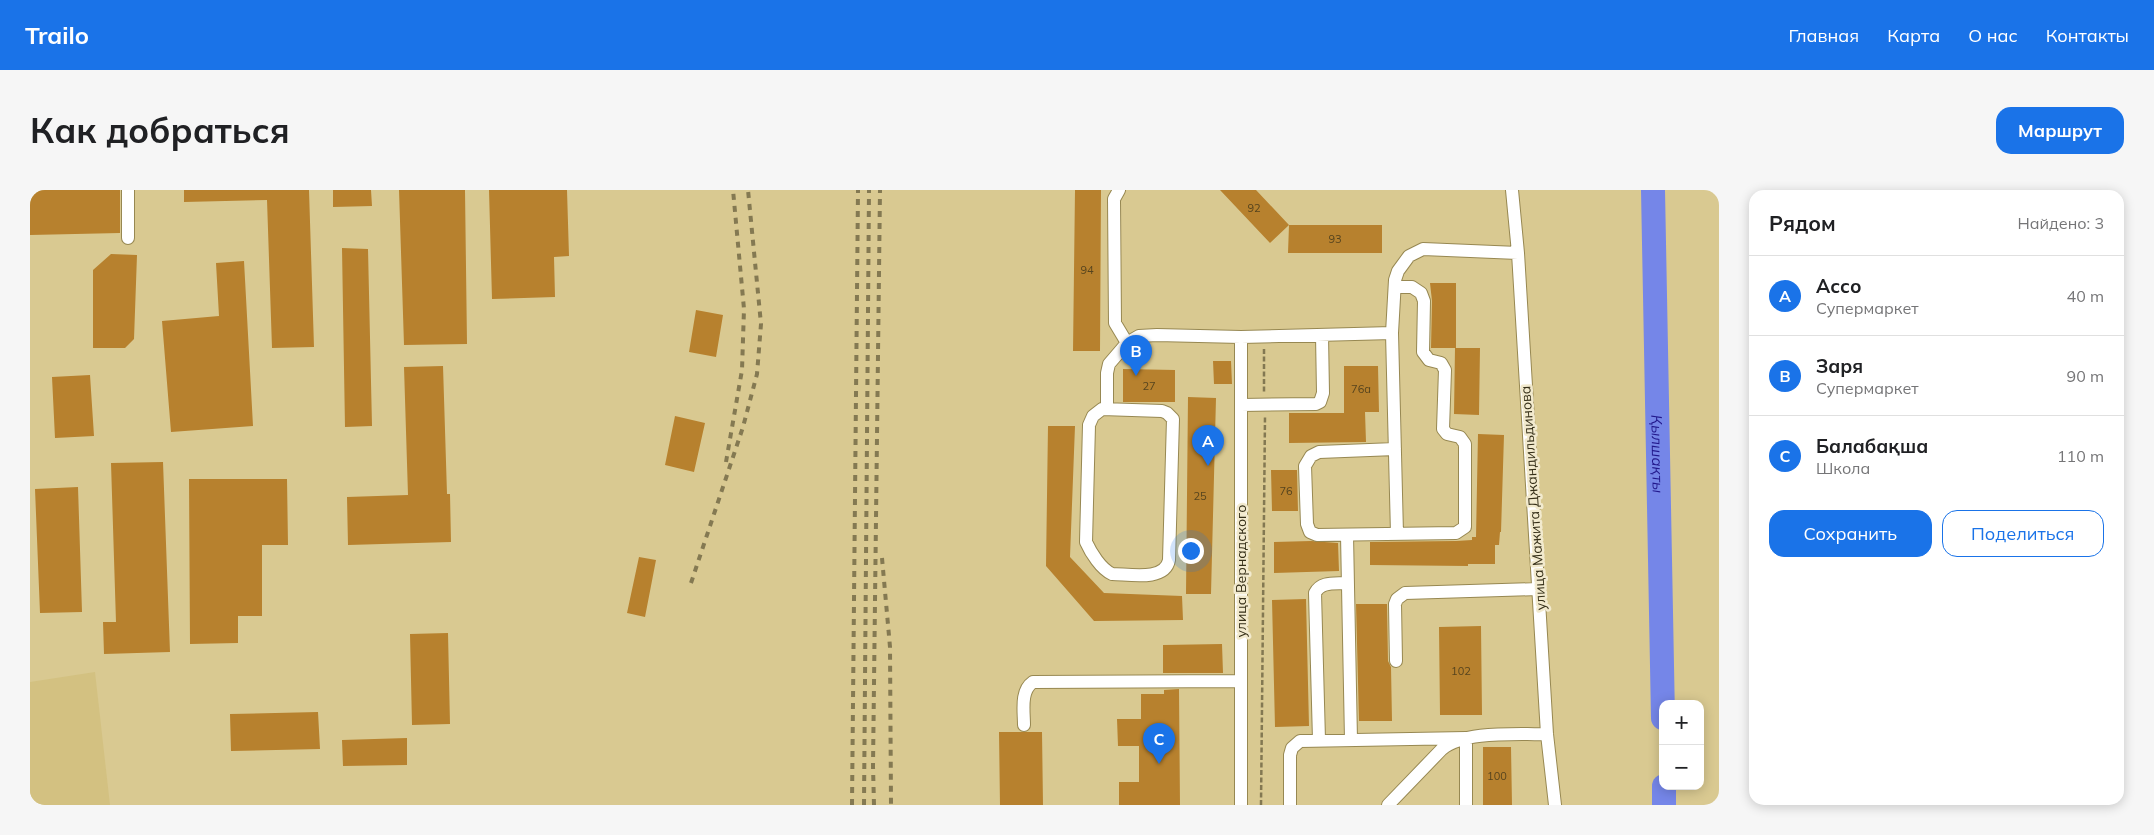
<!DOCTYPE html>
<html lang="ru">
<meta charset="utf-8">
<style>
:root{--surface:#fff;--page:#f6f6f6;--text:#202124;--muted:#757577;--line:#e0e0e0;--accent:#1a73e8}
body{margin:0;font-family:Mulish,sans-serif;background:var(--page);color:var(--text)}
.controls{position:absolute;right:15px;bottom:15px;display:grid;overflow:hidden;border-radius:10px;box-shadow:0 2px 12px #0003}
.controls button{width:45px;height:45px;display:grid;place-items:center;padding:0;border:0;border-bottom:1px solid var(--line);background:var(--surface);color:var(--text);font:25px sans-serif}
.you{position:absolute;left:1160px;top:360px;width:18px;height:18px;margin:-12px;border:4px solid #fff;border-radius:50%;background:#1a73e8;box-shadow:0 0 0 8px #1a73e833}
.badge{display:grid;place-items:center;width:32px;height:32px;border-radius:50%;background:var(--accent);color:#fff;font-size:16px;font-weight:700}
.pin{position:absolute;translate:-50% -41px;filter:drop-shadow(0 1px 2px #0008)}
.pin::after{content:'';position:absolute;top:26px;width:18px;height:15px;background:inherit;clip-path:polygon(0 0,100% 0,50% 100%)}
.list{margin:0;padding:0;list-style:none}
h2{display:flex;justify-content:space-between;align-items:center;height:65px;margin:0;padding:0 20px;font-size:21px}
h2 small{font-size:16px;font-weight:400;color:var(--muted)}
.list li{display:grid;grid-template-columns:32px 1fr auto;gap:15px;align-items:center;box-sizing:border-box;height:80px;padding:0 20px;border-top:1px solid var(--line)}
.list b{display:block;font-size:19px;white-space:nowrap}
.list p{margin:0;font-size:16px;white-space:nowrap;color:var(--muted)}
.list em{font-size:16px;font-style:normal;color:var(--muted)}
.actions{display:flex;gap:10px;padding:15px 20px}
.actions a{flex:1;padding:11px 0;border:1px solid var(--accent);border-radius:15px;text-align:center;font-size:18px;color:var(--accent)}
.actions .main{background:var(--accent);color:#fff}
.map{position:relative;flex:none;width:1689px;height:615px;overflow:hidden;border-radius:15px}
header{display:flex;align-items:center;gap:30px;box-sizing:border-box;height:70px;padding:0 25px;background:var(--accent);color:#fff}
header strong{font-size:24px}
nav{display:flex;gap:28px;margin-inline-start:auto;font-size:18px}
.intro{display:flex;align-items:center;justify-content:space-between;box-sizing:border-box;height:120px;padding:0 30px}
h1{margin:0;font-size:35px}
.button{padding:12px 22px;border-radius:15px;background:var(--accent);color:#fff;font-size:18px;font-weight:700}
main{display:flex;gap:30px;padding:0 30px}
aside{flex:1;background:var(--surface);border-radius:15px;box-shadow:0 2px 12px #0003}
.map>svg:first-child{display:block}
.built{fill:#d3c181}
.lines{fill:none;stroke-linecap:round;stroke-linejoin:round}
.river{stroke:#7586e8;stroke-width:24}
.building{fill:#b7812e}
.minor-casing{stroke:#978852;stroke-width:14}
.path{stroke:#837852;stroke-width:2.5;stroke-dasharray:5 2.5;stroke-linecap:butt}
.minor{stroke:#fff;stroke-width:12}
.rail{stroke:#847952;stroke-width:4;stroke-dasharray:6 6;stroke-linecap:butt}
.labels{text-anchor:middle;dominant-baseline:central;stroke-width:5;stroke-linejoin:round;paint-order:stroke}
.number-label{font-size:11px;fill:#56441e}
.street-label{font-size:14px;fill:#352f18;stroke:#f2eace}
.water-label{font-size:15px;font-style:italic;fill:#22188c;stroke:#f2eace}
</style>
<header>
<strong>Trailo</strong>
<nav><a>Главная</a><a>Карта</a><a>О нас</a><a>Контакты</a></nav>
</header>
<div class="intro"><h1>Как добраться</h1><a class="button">Маршрут</a></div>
<main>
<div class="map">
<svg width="1689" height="615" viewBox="0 0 1689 615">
<rect width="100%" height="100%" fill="#d9c991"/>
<path class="built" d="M65 482 80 615H0V492Z"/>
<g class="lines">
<g class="river">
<path id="s1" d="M1623 0 1633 528"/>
<path d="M1634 596V615"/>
</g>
</g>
<path class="building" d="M0 0H90V43L0 45Z
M154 0H279L284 157 242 158 237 10 154 12Z
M303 0H341L342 16 303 17Z
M369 0H435L437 154 374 155Z
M459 0H537L539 66 524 67 525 107 462 109Z
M1045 0H1071L1070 161H1043Z
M1190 0H1226L1259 35 1240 53Z
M1259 35H1352V63H1258Z
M312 58 338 59 342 236 315 237Z
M81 64 107 65 104 149 95 158H63V80Z
M214 71 223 236 141 242 132 131 189 126 186 73Z
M1400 93H1426V158H1450L1449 225 1424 224 1425 158H1401L1402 111Z
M666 120 693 125 686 167 659 162Z
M1183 171H1201L1202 194H1184Z
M413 176 417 304H420L421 352 318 355 317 307 378 305 374 177Z
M1314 176H1348L1349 222H1335L1336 252 1259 253V223H1314Z
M1093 179 1145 180V212H1093Z
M60 185 64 246 25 248 22 187Z
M1158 207 1186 208 1181 404H1156Z
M645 226 675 233 664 282 635 275Z
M1018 236H1045L1040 367 1074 403 1152 406 1153 430 1064 431 1016 376Z
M1448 244 1474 245 1471 342H1470L1469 355H1465V374H1438V376L1340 375V352L1426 351 1442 350V347H1446Z
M133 272 140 462 74 464 73 432H86L81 273Z
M1241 280H1267L1268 321H1242Z
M159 289H257L258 355H232V426H208V453L160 454Z
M48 297 52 422 10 423 5 299Z
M1281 351 1308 353 1309 381 1244 383V352Z
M609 367 626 370 615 427 597 423Z
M1276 409 1279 536 1245 537 1242 410Z
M1326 414H1357L1358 471 1361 477 1362 531H1329Z
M1451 436 1452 525H1410L1409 437Z
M418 443 420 534 382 535 380 444Z
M1192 454 1193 483H1133V455Z
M1149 499 1150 615H1089V592H1109V556H1088L1087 529H1111V504H1134V500Z
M288 522 290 559 201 561 200 524Z
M969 542H1012L1013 615H970Z
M377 548V575L313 576 312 550Z
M1453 557H1481L1482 615H1453Z"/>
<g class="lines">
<defs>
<path id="minor" d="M1089 0 1084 9 1085 133 1097 153
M1482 0 1488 63 1517 544 1525 615
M98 48V0
M1365 97H1382L1391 103 1394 111 1393 162 1399 170 1411 173 1415 180 1413 239 1417 244 1430 247 1435 254V337L1426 343 1287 345 1280 342 1277 334 1275 276 1281 266 1289 262 1365 259
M1211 147V615
M1211 215 1286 214 1290 212 1293 203 1292 145
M1072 219 1132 221 1137 223 1143 229 1139 370C1135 392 1098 384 1082 384 1071 379 1061 363 1056 352L1059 235 1063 226Z
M1077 219V183L1079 174 1097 153 1109 146 1127 145 1211 147 1362 143
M1367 344 1362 143 1365 90 1368 81 1379 66 1393 59 1488 63
M1317 345 1321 550
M1366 471 1365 414 1367 409 1375 403 1508 399
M994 535C994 521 990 501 1003 492L1211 491
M1289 550 1285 403C1291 391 1305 394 1317 393
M1260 615V565L1262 558 1270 551 1436 548V615
M1358 615 1412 559C1435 540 1488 545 1517 544"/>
</defs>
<use href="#minor" class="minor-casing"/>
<path class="path" d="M1234 159V204
M1231 615 1235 227"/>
<use href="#minor" class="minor"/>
<path class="rail" d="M696 272 712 180 714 119 703 0
M852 368 860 457 861 615
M661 393 713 237 727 184 731 134 718 0
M822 615 828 0
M834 615 839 0
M844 615 843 576 850 0"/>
</g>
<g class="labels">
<g class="number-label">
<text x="1224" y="18">92</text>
<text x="1305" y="49">93</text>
<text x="1057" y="80">94</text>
<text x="1119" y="196">27</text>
<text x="1331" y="199">76а</text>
<text x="1256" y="301">76</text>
<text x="1170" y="306">25</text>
<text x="1431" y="481">102</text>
<text x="1467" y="586">100</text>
</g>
<g class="street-label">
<text transform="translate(1503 308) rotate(-94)">улица Мажита Джандильдинова</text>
<text transform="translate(1211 381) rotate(-90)">улица Вернадского</text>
</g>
<g class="water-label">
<text stroke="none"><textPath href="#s1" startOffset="264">Қылшақты</textPath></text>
</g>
</g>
</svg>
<div class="controls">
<button>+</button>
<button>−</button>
</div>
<div class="you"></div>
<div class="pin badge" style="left:1178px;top:276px">A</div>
<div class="pin badge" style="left:1106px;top:186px">B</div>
<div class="pin badge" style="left:1129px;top:574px">C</div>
</div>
<aside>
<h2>Рядом<small>Найдено: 3</small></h2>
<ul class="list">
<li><span class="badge">A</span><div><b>Ассо</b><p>Супермаркет</p></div><em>40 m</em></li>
<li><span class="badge">B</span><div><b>Заря</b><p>Супермаркет</p></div><em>90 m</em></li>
<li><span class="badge">C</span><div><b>Балабақша</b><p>Школа</p></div><em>110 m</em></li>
</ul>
<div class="actions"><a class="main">Сохранить</a><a>Поделиться</a></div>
</aside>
</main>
